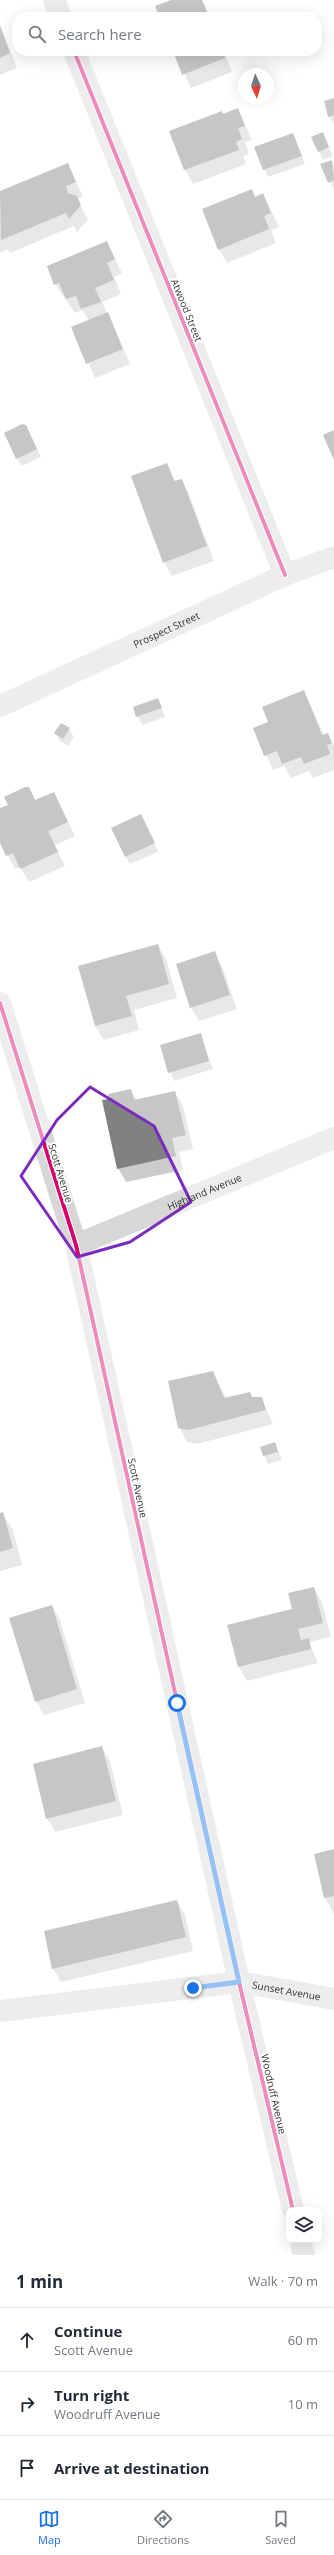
<!DOCTYPE html>
<meta charset="utf-8">
<style>
:root{--surface:#fff;--page:#f6f6f7;--text:#1f2937;--muted:#747a83;--line:#e0e1e3;--accent:#1a73e8}
body{margin:0;font-family:"Open Sans",sans-serif;background:var(--page);color:var(--text)}
.controls{position:absolute;right:12px;bottom:12px;display:grid;overflow:hidden;border-radius:8px;box-shadow:0 4px 16px #0002}
.controls button{width:36px;height:36px;display:grid;place-items:center;padding:0;border:0;border-bottom:1px solid var(--line);background:var(--surface);color:var(--text);font:20px sans-serif}
.compass{position:absolute;left:238px;top:68px;width:36px;height:36px;border-radius:50%;background:var(--surface);box-shadow:0 4px 16px #0002;rotate:176deg}
.stop{position:absolute;width:12px;height:12px;margin:-9px;border:3px solid #1a73e8;border-radius:50%;background:#fff}
.stop.end{background:#1a73e8;border-color:#fff;box-shadow:0 1px 4px #0008}
.list{margin:0;padding:0;list-style:none}
h2{display:flex;justify-content:space-between;align-items:center;height:52px;margin:0;padding:0 16px;font-size:17px}
h2 small{font-size:13px;font-weight:400;color:var(--muted)}
.list li{display:grid;grid-template-columns:26px 1fr auto;gap:12px;align-items:center;box-sizing:border-box;height:64px;padding:0 16px;border-top:1px solid var(--line)}
.list b{display:block;font-size:15px;white-space:nowrap}
.list p{margin:0;font-size:13px;white-space:nowrap;color:var(--muted)}
.list em{font-size:13px;font-style:normal;color:var(--muted)}
.icon{flex:none;width:22px;height:22px;fill:none;stroke:currentColor;stroke-width:2;stroke-linecap:round;stroke-linejoin:round}
.map{position:relative;flex:none;width:334px;height:2255px;overflow:hidden}
.search{position:absolute;background:var(--surface);box-shadow:0 4px 16px #0002;left:12px;right:12px;top:12px;height:44px;display:flex;align-items:center;gap:10px;box-sizing:border-box;padding:0 14px;border-radius:16px;color:var(--muted);font-size:15px}
.sheet{height:244px;background:var(--surface)}
nav{display:flex;justify-content:space-around;align-items:center;box-sizing:border-box;height:56px;border-top:1px solid var(--line);background:var(--surface);font-size:11px;color:var(--muted)}
nav a{display:grid;justify-items:center;gap:2px}
nav .on{color:var(--accent)}
.map>svg:first-child{display:block}
.shadow{fill:#0003}
.building{fill:#818181}
.lines{fill:none;stroke-linecap:round;stroke-linejoin:round}
.street{stroke:#d7d7d7;stroke-width:22}
.cycleway-casing{stroke:#fff;stroke-width:6}
.cycleway{stroke:#d6006c;stroke-width:4}
.route{stroke:#1a73e8;stroke-width:5}
.marked{fill:none;stroke:#7b2cbf;stroke-width:3;stroke-linejoin:round}
.labels{text-anchor:middle;dominant-baseline:central;stroke-width:4;stroke-linejoin:round;paint-order:stroke}
.street-label{font-size:10px;fill:#333;stroke:#fff}
</style>
<div class="map">
<svg width="334" height="2255" viewBox="0 0 334 2255">
<rect width="100%" height="100%" fill="#fff"/>
<path class="shadow" d="M174 0H202L210 17H160Z
M0 24 17 68 0 75Z
M174 51H224L232 72 191 88Z
M334 99V124L329 116Z
M238 109 252 140 245 142 249 154 243 156 246 164 193 184 185 170 170 131Z
M322 133 333 156 323 160 319 151Z
M293 134 305 164 268 177 264 169Z
M331 161 334 166V190L322 164Z
M67 164 83 196 77 199 88 220 77 232 74 226 10 253 8 249 0 253V192Z
M263 194 279 227 271 230 276 243 227 263 219 249 255 197Z
M107 243 122 273 114 277 121 294 102 302 130 364 95 378 72 327 89 321 83 310 75 313 55 284Z
M26 426 41 457 22 466 17 458Z
M167 464 176 482 181 480 189 494 214 561 172 576 164 562Z
M304 691 324 735 328 734 334 745V770L313 778 309 771 291 778 284 766 273 770 254 728 269 723Z
M157 699 165 717 142 725 134 707Z
M69 729 74 737 68 746 60 741 55 733Z
M29 788 36 801 54 793 75 836 55 845 65 866 29 882 20 867 15 869 0 840V809L9 805Z
M141 816 158 852 130 864 125 856Z
M158 945 166 959 177 998 134 1010 139 1030 104 1040 95 1026Z
M214 952 222 966 237 1009 199 1021 191 1008Z
M200 1034 213 1069 174 1081 161 1046Z
M131 1090 137 1100 175 1092 183 1106 193 1149 179 1152 183 1170 126 1182 118 1168 110 1099Z
M213 1372 226 1398H261L273 1424 197 1444 187 1442 179 1427Z
M275 1443 282 1460 268 1464 264 1455Z
M0 1514H3L13 1530 22 1565 0 1571Z
M314 1588 322 1602 331 1637 309 1642 318 1663 247 1681 239 1667 229 1626 294 1610Z
M52 1606 60 1620 85 1703 44 1715 36 1701Z
M102 1747 110 1761 123 1815 55 1832 47 1818Z
M334 1850V1914L325 1898Z
M177 1901 185 1915 193 1951 61 1982 53 1968Z"/>
<path class="building" d="M171 0H202L209 17H159L155 6Z
M0 26 10 53 0 58Z
M173 51H222L225 58 182 75Z
M334 98V115L328 117 324 101Z
M238 108 245 126 238 128 242 139 236 142 239 150 184 170 169 131 222 111 223 114Z
M323 132 329 147 318 152 311 137Z
M293 133 302 156 263 170 254 147Z
M332 160 334 180 328 183 320 164Z
M68 163 76 182 66 186 68 193 77 196 81 205 69 219 66 213 1 240 0 191Z
M252 189 255 197 263 193 271 213 264 216 269 229 218 250 202 209Z
M107 241 115 259 107 263 114 280 95 288 101 302 81 309 76 296 66 299 59 283 54 285 47 266Z
M108 312 123 349 86 364 71 327Z
M22 424 26 425 37 449 16 459 4 433Z
M334 430V460L323 435Z
M167 463 174 481 182 479 207 546 163 563 131 476Z
M304 690 322 735 328 733 332 743 327 745 330 754 304 764 301 757 282 764 277 751 264 756 253 728 268 722 262 707Z
M158 698 162 708 136 717 133 707Z
M61 723 70 728 63 739 54 733Z
M25 787H29L35 800 54 792 68 822 48 831 58 852 20 869 13 853 6 856 0 843V808L8 805 4 797Z
M141 814 155 843 125 857 111 828Z
M158 944 169 984 126 996 132 1016 95 1026 78 966Z
M215 951 230 995 190 1008 176 964Z
M201 1033 209 1061 168 1073 160 1045Z
M131 1089 134 1100 175 1091 186 1135 172 1138 176 1156 117 1169 102 1100 109 1099 108 1094Z
M213 1371 224 1398 250 1392 252 1397H262L266 1410 188 1430 178 1428 168 1381Z
M275 1442 278 1452 263 1456 260 1447Z
M3 1512 13 1548 0 1552V1513Z
M314 1587 323 1623 298 1629 301 1640 309 1638 311 1649 238 1667 227 1625 292 1609 288 1593Z
M52 1605 77 1689 35 1702 9 1618Z
M102 1746 116 1801 46 1819 33 1764Z
M334 1849V1896L324 1898 314 1854Z
M177 1900 186 1937 52 1969 44 1931Z"/>
<g class="lines">
<g class="street">
<path d="M54 0 61 17"/>
<path d="M74 51 285 575"/>
<path id="s1" d="M0 706 285 575 334 557"/>
<path d="M0 1003 76 1245 239 1982 293 2210"/>
<path id="s2" d="M76 1245 334 1138"/>
<path id="s3" d="M0 2011 239 1982 334 1999"/>
<path d="M300 2240 304 2255"/>
</g>
<defs>
<path id="cycleway" d="M74 51 285 575
M0 1003 76 1245 239 1982 293 2210"/>
</defs>
<use href="#cycleway" class="cycleway-casing"/>
<use href="#cycleway" class="cycleway"/>
</g>
<g class="lines">
<path class="route" d="M177 1703 239 1982 193 1988"/>
</g>
<path d="M0 0H334V2255H0ZM90 1087 154 1126 191 1202 130 1242 77 1257 21 1176 57 1120Z" fill="#fff" fill-opacity=".55" fill-rule="evenodd"/>
<path class="marked" d="M90 1087 154 1126 191 1202 130 1242 77 1257 21 1176 57 1120Z"/>
<g class="labels">
<g class="street-label">
<text transform="translate(187 310) rotate(68)">Atwood Street</text>
<text stroke="none"><textPath href="#s1" startOffset="183">Prospect Street</textPath></text>
<text transform="translate(61 1173) rotate(73)">Scott Avenue</text>
<text stroke="none"><textPath href="#s2" startOffset="139">Highland Avenue</textPath></text>
<text transform="translate(138 1488) rotate(78)">Scott Avenue</text>
<text stroke="none"><textPath href="#s3" startOffset="289">Sunset Avenue</textPath></text>
<text transform="translate(274 2094) rotate(77)">Woodruff Avenue</text>
</g>
</g>
</svg>
<div class="controls">
<button><svg class="icon" aria-label="layers" viewBox="0 0 24 24"><path d="M12 4l9 5-9 5-9-5zM3 14l9 5 9-5"/></svg></button>
</div>
<svg class="compass" viewBox="-18 -18 36 36"><path d="M0-13l5 13h-10z" fill="#e53935"/><path d="M0 13l5-13h-10z" fill="#747a83"/></svg>
<div class="stop" style="left:177px;top:1703px"></div>
<div class="stop end" style="left:193px;top:1988px"></div>
<div class="search"><svg class="icon" aria-label="search" viewBox="0 0 24 24"><circle cx="10" cy="10" r="6"/><path d="M15 15l6 6"/></svg>Search here</div>
</div>
<section class="sheet">
<h2>1 min<small>Walk · 70 m</small></h2>
<ul class="list">
<li><svg class="icon" aria-label="ahead" viewBox="0 0 24 24"><path d="M12 20V5M6 11l6-6 6 6"/></svg><div><b>Continue</b><p>Scott Avenue</p></div><em>60 m</em></li>
<li><svg class="icon" aria-label="right" viewBox="0 0 24 24"><path d="M7 20v-9h11M14 6l5 5-5 5"/></svg><div><b>Turn right</b><p>Woodruff Avenue</p></div><em>10 m</em></li>
<li><svg class="icon" aria-label="arrive" viewBox="0 0 24 24"><path d="M6 21V4h12l-3 4 3 4H6"/></svg><div><b>Arrive at destination</b></div></li>
</ul>
</section>
<nav>
<a class="on"><svg class="icon" aria-label="map" viewBox="0 0 24 24"><path d="M3 6l6-2 6 2 6-2v14l-6 2-6-2-6 2zM9 4v14M15 6v14"/></svg>Map</a>
<a><svg class="icon" aria-label="directions" viewBox="0 0 24 24"><path d="M12 3l9 9-9 9-9-9zM9 14v-3h6M13 9l2 2-2 2"/></svg>Directions</a>
<a><svg class="icon" aria-label="saved" viewBox="0 0 24 24"><path d="M7 4h10v16l-5-4-5 4z"/></svg>Saved</a>
</nav>
